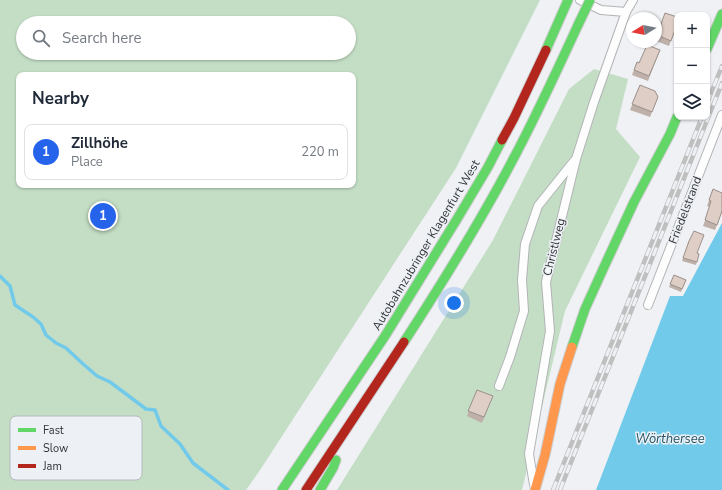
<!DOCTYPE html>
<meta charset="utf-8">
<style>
:root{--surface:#fff;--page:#f2f2f3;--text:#1f2937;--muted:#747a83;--line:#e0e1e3;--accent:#2563eb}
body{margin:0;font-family:"Nunito Sans",sans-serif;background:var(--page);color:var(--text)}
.controls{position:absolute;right:12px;top:12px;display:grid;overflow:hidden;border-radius:8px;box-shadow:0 1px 3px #0004}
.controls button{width:36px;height:36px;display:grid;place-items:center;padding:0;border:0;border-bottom:1px solid var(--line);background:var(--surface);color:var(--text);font:20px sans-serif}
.compass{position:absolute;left:626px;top:12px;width:36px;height:36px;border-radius:50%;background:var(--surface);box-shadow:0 1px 3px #0004;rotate:260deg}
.you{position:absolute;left:454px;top:303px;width:14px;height:14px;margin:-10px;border:3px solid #fff;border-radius:50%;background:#1a73e8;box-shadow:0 0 0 6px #1a73e833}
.badge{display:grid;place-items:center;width:26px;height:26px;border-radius:50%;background:var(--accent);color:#fff;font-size:13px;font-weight:700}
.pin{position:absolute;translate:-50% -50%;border:2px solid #fff;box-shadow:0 1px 4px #0006}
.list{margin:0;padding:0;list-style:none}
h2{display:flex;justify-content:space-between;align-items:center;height:52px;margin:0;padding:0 16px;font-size:17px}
h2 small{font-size:13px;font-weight:400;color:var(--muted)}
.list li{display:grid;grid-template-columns:26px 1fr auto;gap:12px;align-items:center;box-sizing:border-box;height:56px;margin:0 8px 8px;padding:0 8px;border:1px solid var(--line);border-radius:8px}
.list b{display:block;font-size:15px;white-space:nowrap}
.list p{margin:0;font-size:13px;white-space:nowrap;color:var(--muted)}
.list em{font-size:13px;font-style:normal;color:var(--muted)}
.icon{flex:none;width:22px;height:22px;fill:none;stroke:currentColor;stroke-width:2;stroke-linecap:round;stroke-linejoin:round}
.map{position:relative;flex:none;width:722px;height:490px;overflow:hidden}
.search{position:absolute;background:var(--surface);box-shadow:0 1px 3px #0004;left:16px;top:16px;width:340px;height:44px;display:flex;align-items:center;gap:10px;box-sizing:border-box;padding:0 14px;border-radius:22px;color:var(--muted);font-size:15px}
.panel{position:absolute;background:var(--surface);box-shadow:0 1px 3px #0004;left:16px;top:72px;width:340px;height:116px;border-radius:8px}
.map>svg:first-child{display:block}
.green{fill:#c4dec5;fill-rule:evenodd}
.water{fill:#72caea}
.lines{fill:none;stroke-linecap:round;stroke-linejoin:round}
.stream{stroke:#72caea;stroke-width:3.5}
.street-casing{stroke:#b2b4b6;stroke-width:10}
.fast-casing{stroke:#cccdce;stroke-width:11}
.slow-casing{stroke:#cccdce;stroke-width:11}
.jam-casing{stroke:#cccdce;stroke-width:11}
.street{stroke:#fdfdfd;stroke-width:8}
.fast{stroke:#63d668;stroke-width:9}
.slow{stroke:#ff974d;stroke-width:9}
.jam{stroke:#b3261e;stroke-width:9}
.rail-casing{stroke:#bfbfbf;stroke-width:4.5}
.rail{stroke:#edf1f6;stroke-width:3;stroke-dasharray:9;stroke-linecap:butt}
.fast-bridge-casing{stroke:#cccdce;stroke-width:11;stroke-linecap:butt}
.fast-bridge{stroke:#63d668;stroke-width:9}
.wall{fill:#bfb1aa}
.shaded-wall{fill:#9b908b}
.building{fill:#decec6;stroke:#9b908b}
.labels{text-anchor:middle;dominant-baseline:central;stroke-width:3;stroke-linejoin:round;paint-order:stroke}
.street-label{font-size:12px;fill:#313234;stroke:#edf1f6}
.water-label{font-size:13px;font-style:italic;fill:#235567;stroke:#edf1f6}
.key{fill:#edf1f6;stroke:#b5b8bc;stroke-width:1}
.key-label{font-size:11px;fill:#313234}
</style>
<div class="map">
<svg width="722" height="490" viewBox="0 0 722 490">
<rect width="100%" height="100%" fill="#eff1f4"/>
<path class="green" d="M0 0H540L456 168 260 470 246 490H0ZM23 23H349V53H23ZM19 75H353V185H19Z
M594 69 628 79 616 129 640 157 565 311 522 490H337L493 240 569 89Z"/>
<path class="water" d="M722 223V490H596L670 296H683Z"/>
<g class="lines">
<path class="stream" d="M0 276 10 286 15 305 33 317 41 324 46 335 56 343 66 348 82 363 97 376 110 382 146 409 155 410 161 426 180 444 193 463 228 490"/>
<defs>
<path id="street" d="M580 0 601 10 626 12 633 0
M648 305 722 115
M499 386 510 357 524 311 522 280 525 244 538 206 574 161
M534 485 529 454 550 331 546 282 576 159 594 102 626 12"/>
<path id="fast" d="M707 49 722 14
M546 50 568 0
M404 342C441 285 477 227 509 167 534 121 556 73 578 25
M572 347 585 309 604 267 634 202 670 134 677 117
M282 490 385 336 457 219 488 167 502 140
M320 490 333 468 336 460"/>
<path id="slow" d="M535 490 545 455 560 384 572 347"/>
<path id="jam" d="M502 140 514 118 546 50
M306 490 404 342"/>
</defs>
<use href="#street" class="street-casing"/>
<use href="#fast" class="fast-casing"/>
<use href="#slow" class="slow-casing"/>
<use href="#jam" class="jam-casing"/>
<use href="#street" class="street"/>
<use href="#fast" class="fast"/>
<use href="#slow" class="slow"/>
<use href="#jam" class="jam"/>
<defs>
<path id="rail" d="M707 103 722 66
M553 490 702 117
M560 490 722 83"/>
</defs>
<use href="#rail" class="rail-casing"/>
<use href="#rail" class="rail"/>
<defs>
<path id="fast-bridge" d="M578 25 590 0"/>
</defs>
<use href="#fast-bridge" class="fast-bridge-casing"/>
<use href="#fast-bridge" class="fast-bridge"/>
</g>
<path class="wall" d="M665 13 677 17V32H674L669 46 656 41V38Z
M660 50 648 81 632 75 637 62 639 63Z
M640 85 658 97 650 117 630 110Z
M713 189 722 193V212L715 230 703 226 710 207 707 206Z
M689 241 697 253 699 254 696 265 682 261Z
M674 275 686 280 681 292 669 287Z
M477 390 493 396 482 423 467 416Z"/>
<path class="shaded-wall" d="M676 27H677V32H674Z"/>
<path class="building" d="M665 13 677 17V27H676L671 41 657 35Z
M647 45 660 50 649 76 634 70 637 62 639 63Z
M640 85 655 91 658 97 652 112 632 104Z
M713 189 722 193V211L717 225 705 220 711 201 709 200Z
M694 231 704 235 697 253 699 254 697 262 683 258 689 241Z
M674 275 686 280 682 289 670 284Z
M477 390 493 396 484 417 468 411Z"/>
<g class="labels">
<g class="street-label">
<text transform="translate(685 210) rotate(-69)">Friedelstrand</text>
<text transform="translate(426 245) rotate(-59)">Autobahnzubringer Klagenfurt West</text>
<text transform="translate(554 247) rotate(-76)">Christlweg</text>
</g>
<g class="water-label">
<text x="670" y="439">Wörthersee</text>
</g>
</g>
<rect x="10" y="416" width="132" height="64" rx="6" class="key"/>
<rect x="18" y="428" width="18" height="4" fill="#63d668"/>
<rect x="18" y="446" width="18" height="4" fill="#ff974d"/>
<rect x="18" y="464" width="18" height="4" fill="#b3261e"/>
<g class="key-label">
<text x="43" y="434">Fast</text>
<text x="43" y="452">Slow</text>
<text x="43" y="470">Jam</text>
</g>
</svg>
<div class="controls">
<button>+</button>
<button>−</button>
<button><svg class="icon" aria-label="layers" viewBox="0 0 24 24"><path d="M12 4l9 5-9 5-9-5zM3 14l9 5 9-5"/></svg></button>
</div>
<svg class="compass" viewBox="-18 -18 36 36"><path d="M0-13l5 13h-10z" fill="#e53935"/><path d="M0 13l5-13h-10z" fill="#747a83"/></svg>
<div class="you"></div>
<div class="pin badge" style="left:103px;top:216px">1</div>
<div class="search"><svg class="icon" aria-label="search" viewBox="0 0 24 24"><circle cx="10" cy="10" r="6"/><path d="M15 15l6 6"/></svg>Search here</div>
<section class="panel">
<h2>Nearby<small></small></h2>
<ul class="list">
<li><span class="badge">1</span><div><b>Zillhöhe</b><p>Place</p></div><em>220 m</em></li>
</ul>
</section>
</div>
